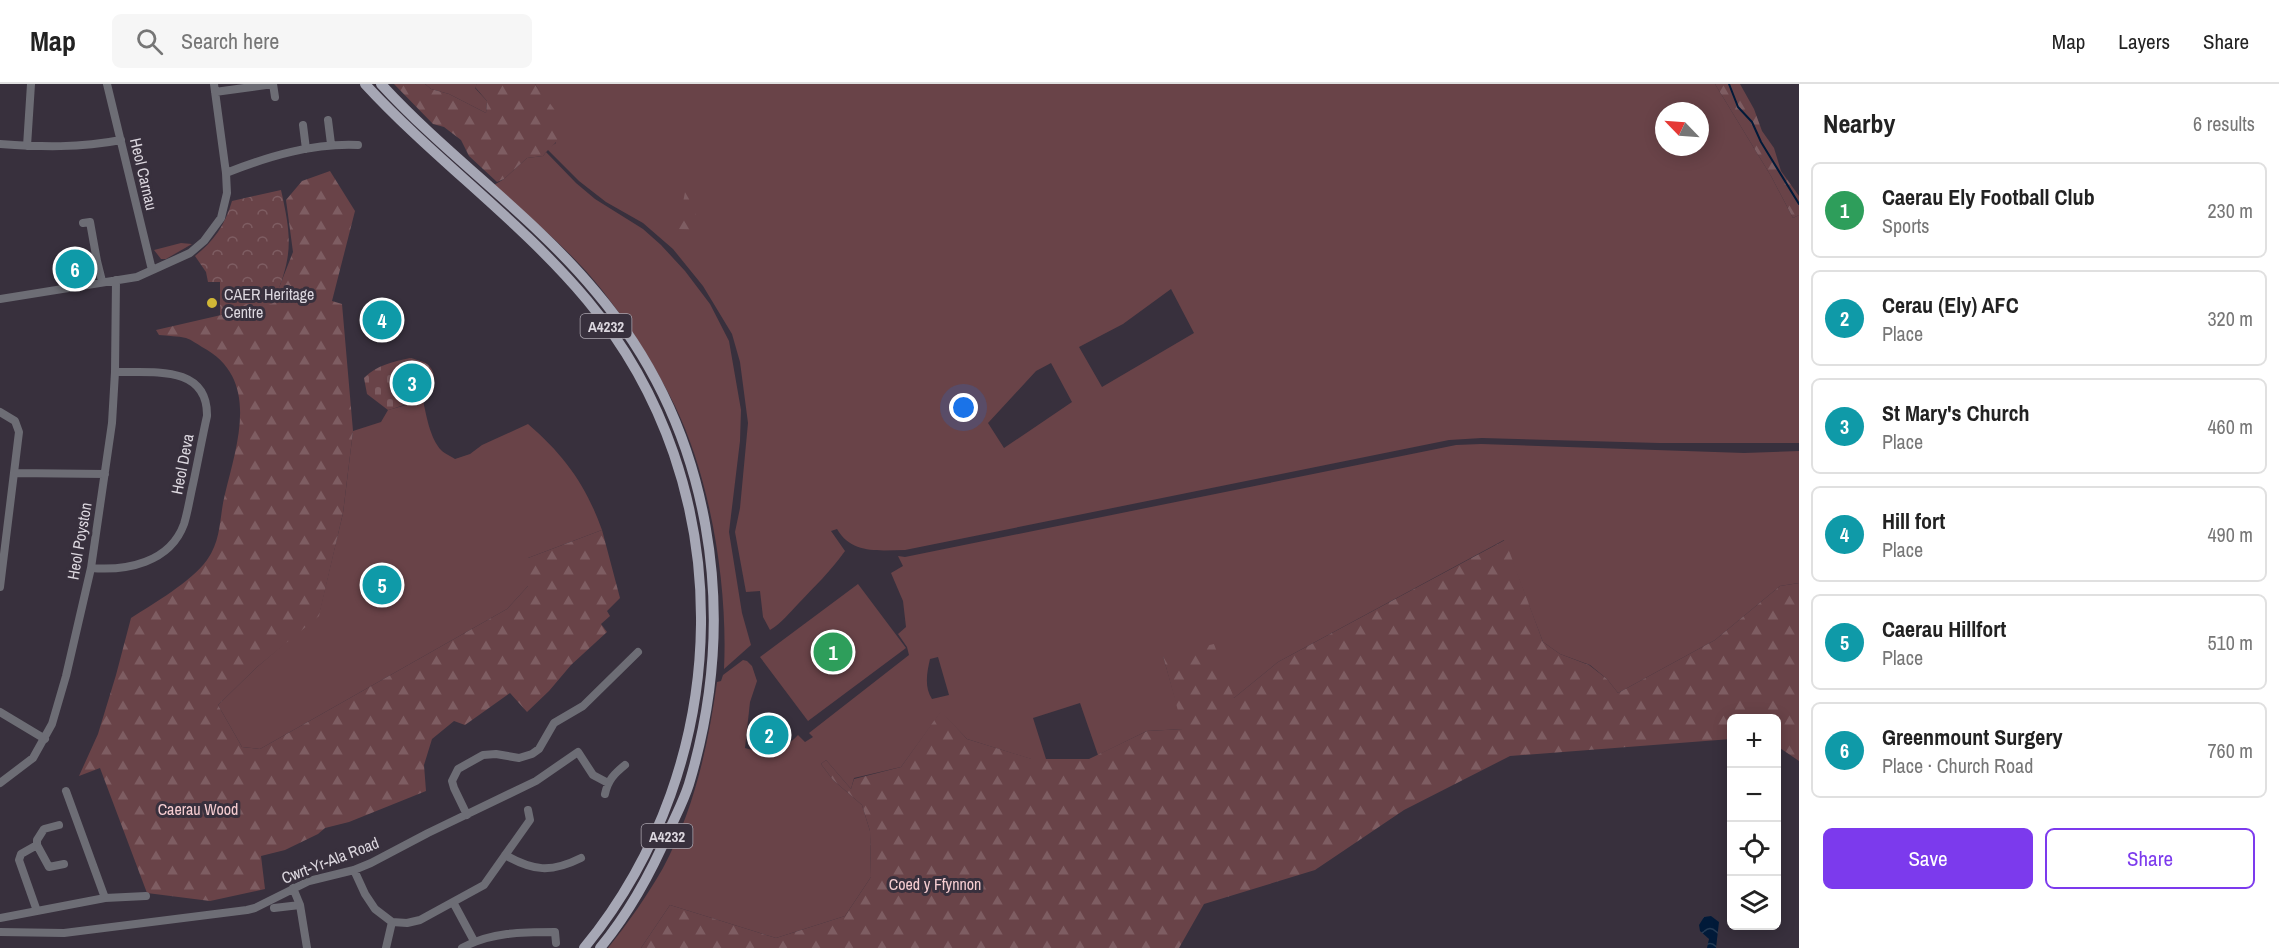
<!DOCTYPE html>
<meta charset="utf-8">
<style>
:root{--surface:#fff;--page:#f6f6f6;--text:#222;--muted:#767676;--line:#e0e0e0;--accent:#7c3aed}
body{margin:0;font-family:"Archivo Narrow",sans-serif;background:var(--page);color:var(--text)}
.controls{position:absolute;right:18px;bottom:18px;display:grid;overflow:hidden;border-radius:9px;box-shadow:0 3px 15px #0003}
.controls button{width:54px;height:54px;display:grid;place-items:center;padding:0;border:0;border-bottom:2px solid var(--line);background:var(--surface);color:var(--text);font:30px sans-serif}
.compass{position:absolute;left:1655px;top:18px;width:54px;height:54px;border-radius:50%;background:var(--surface);box-shadow:0 3px 15px #0003;rotate:295deg}
.you{position:absolute;left:964px;top:324px;width:21px;height:21px;margin:-15px;border:4px solid #fff;border-radius:50%;background:#1a73e8;box-shadow:0 0 0 9px #1a73e833}
.badge{display:grid;place-items:center;width:39px;height:39px;border-radius:50%;background:var(--accent);color:#fff;font-size:20px;font-weight:700}
.pin{position:absolute;translate:-50% -50%;border:3px solid #fff;box-shadow:0 2px 6px #0006}
.list{margin:0;padding:0;list-style:none}
h2{display:flex;justify-content:space-between;align-items:center;height:78px;margin:0;padding:0 24px;font-size:26px}
h2 small{font-size:20px;font-weight:400;color:var(--muted)}
.list li{display:grid;grid-template-columns:39px 1fr auto;gap:18px;align-items:center;box-sizing:border-box;height:96px;margin:0 12px 12px;padding:0 12px;border:2px solid var(--line);border-radius:9px}
.list b{display:block;font-size:22px;white-space:nowrap}
.list p{margin:0;font-size:20px;white-space:nowrap;color:var(--muted)}
.list em{font-size:20px;font-style:normal;color:var(--muted)}
.actions{display:flex;gap:12px;padding:18px 24px}
.actions a{flex:1;padding:14px 0;border:2px solid var(--accent);border-radius:9px;text-align:center;font-size:21px;color:var(--accent)}
.actions .main{background:var(--accent);color:#fff}
.icon{flex:none;width:33px;height:33px;fill:none;stroke:currentColor;stroke-width:2;stroke-linecap:round;stroke-linejoin:round}
.map{position:relative;flex:none;width:1799px;height:864px;overflow:hidden}
header{display:flex;align-items:center;gap:36px;box-sizing:border-box;height:84px;padding:0 30px;background:var(--surface);border-bottom:2px solid var(--line)}
header strong{font-size:28px}
nav{display:flex;gap:33px;margin-inline-start:auto;font-size:21px}
.search{width:420px;height:54px;background:var(--page);display:flex;align-items:center;gap:15px;box-sizing:border-box;padding:0 21px;border-radius:9px;color:var(--muted);font-size:22px}
main{display:flex}
aside{flex:1;background:var(--surface)}
.map>svg:first-child{display:block}
.grass{fill:#694348;fill-rule:evenodd}
.forest{fill:url(#forest-firs)}
.cemetery{fill:url(#cemetery-stones)}
.park{fill:url(#park-crowns)}
.water{fill:url(#water-waves)}
.lines{fill:none;stroke-linecap:round;stroke-linejoin:round}
.stream{stroke:#011a39;stroke-width:2}
.minor{stroke:#6d6d75;stroke-width:8}
.major{stroke:#a6a7b5;stroke-width:10}
.poi-dot{fill:#d1b736;stroke:#38303d;stroke-width:2}
.labels{text-anchor:middle;dominant-baseline:central;stroke-width:6;stroke-linejoin:round;paint-order:stroke}
.shield{fill:#38303d;stroke:#aba5ae;stroke-width:1.5}
.shield-label{font-size:15px;font-weight:bold;fill:#dcd7df}
.street-label{font-size:16px;fill:#dcd7df;stroke:#38303d}
.poi-label{font-size:16px;fill:#dcd7df;stroke:#38303d;text-anchor:start}
.park-label{font-size:16px;fill:#f6cdd1;stroke:#38303d}
</style>
<header>
<strong>Map</strong>
<div class="search"><svg class="icon" aria-label="search" viewBox="0 0 24 24"><circle cx="10" cy="10" r="6"/><path d="M15 15l6 6"/></svg>Search here</div>
<nav><a>Map</a><a>Layers</a><a>Share</a></nav>
</header>
<main>
<div class="map">
<svg width="1799" height="864" viewBox="0 0 1799 864">
<defs>
<pattern id="forest-firs" width="22" height="20" patternUnits="userSpaceOnUse" patternTransform="scale(1.5)"><rect width="22" height="20" fill="#694348"/><path d="M5 1l3.5 6h-7zM16 11l3.5 6h-7z" fill="#7e5d62"/></pattern>
<pattern id="cemetery-stones" width="16" height="16" patternUnits="userSpaceOnUse" patternTransform="scale(1.5)"><rect width="16" height="16" fill="#694348"/><path d="M2 7V4a2 2 0 0 1 4 0v3zM10 15v-3a2 2 0 0 1 4 0v3z" fill="#7e5d62"/></pattern>
<pattern id="park-crowns" width="20" height="18" patternUnits="userSpaceOnUse" patternTransform="scale(1.5)"><rect width="20" height="18" fill="#694348"/><path d="M2 6a3 3 0 1 1 6 0M12 15a3 3 0 1 1 6 0" fill="none" stroke="#7e5d62"/></pattern>
<pattern id="water-waves" width="16" height="10" patternUnits="userSpaceOnUse" patternTransform="scale(1.5)"><rect width="16" height="10" fill="#011a39"/><path d="M0 5q4-4 8 0t8 0" fill="none" stroke="#253b55"/></pattern>
</defs>
<rect width="100%" height="100%" fill="#38303d"/>
<path class="grass" d="M425 0H477L475 4 487 17 486 29 449 10 431 5Z
M535 0H1715L1771 92 1793 134 1799 131V359H1659L1482 354 1449 356 905 466C880 466 852 471 837 445L831 447 845 467C831 487 814 503 798 520 789 529 782 539 770 546L763 533 760 507 746 508 735 448 740 424 748 339 740 278 732 250 703 202 673 165 643 139 606 118 579 97 547 65 556 59 543 12ZM1664 27H1700V63H1664ZM1171 205 1194 249 1102 303 1079 263 1123 240ZM1051 279 1072 318 1004 364 988 339 1036 287Z
M546 68 576 99 595 115 643 145 661 161 685 187 710 220 729 257 741 326 740 357 729 448 742 529 751 561 724 585C728 503 711 396 675 322 655 281 630 242 602 206 571 167 531 134 494 101L504 95 527 74 543 72Z
M181 159 192 160 166 175H161L154 166Z
M422 312C426 328 429 354 442 367 445 370 451 372 455 375L470 370 482 361 528 340C564 371 586 401 602 446L528 474V502L507 525 260 665 242 663 218 621 257 583 319 530 343 429 353 347 381 338 388 326 406 321Z
M1481 360 1744 369 1799 367V499L1780 502 1715 556 1618 609 1607 595 1590 581 1560 570 1543 558 1504 456 1278 578 1234 614 1163 572 1184 645 1147 647 1098 671 1080 619 1033 634 1046 675H1031L967 655 941 628 901 683 854 694 851 705 826 676 821 680 833 696 862 721 870 747 871 793 845 832 776 854 670 821 641 864H608C628 839 647 812 663 784 694 726 708 662 717 598L721 597 723 591 743 576 747 577 752 582 757 597 750 618 745 664 752 666 760 661 765 671C779 669 788 661 798 651L805 658 813 653 809 649 909 571 907 563 898 550 906 543 903 517 891 489 903 482 898 472 905 473 1456 361ZM938 573 949 611 932 615C924 603 927 588 930 575Z
M858 500 906 564 808 637 760 573Z"/>
<path class="forest" d="M394 0H425L431 5 449 10 486 29 487 17 475 3 477 0H535C546 17 572 37 556 58 552 63 547 66 543 72L527 74 504 95 497 98 469 72 461 56 444 43 433 40Z
M1715 0H1740L1754 25 1762 47 1774 64 1781 87 1799 112V131L1793 134 1771 92Z
M330 87 355 127 332 217 342 220 353 347 343 429 319 532 257 583 218 621 242 663 260 665 507 525 528 502V474L602 446 620 514 607 527 610 532 601 540 607 548 571 581 549 607 527 628 510 609 465 641 454 637 432 655 424 681 426 707 349 738 325 744 318 750 285 766 261 772 265 805 210 817 147 809 100 684 79 692 98 650 116 591 131 534C153 520 192 497 207 476 222 455 219 433 225 410 237 360 261 294 202 263 197 260 192 256 186 254 178 252 168 252 159 251L156 246 273 219 293 168 286 116 302 97Z
M689 87 698 146 678 145Z
M1505 456 1543 558 1560 570 1589 581 1607 595 1618 609 1715 556 1780 502 1799 499V677L1777 662 1776 634H1732L1731 655 1510 672 1404 726 1315 786 1204 820 1179 864H641L670 821 776 854 845 832 871 793 870 747 862 721 833 696 821 680 826 676 851 705 854 695 901 683 941 627 967 655 1032 675H1089L1147 647 1183 645 1163 572 1214 560 1234 614 1278 578Z"/>
<path class="cemetery" d="M410 274C422 277 432 279 434 292 438 312 403 322 388 326L367 310 364 294C377 281 392 278 410 274Z"/>
<path class="park" d="M281 106C292 155 293 172 273 219L250 228 220 231V198H208L206 188 195 172C214 157 225 141 232 117Z"/>
<path class="water" d="M1711 832 1719 838 1716 864H1707L1709 855 1700 847 1699 841 1704 833Z"/>
<g class="lines">
<path class="stream" d="M1729 0 1738 23 1752 38 1761 58 1799 120"/>
<path class="minor" d="M107 0 152 186
M214 0 226 89
M273 0 275 13
M215 8 273 0
M328 36 331 60
M303 41 306 65
M0 60C41 63 80 64 121 56
M27 62 31 0
M83 139 90 138 97 177 102 197
M0 215 137 193 190 169 204 157 221 134 227 109 226 89C269 72 313 59 358 61
M0 328 15 337 19 348 0 503
M14 389 105 390
M91 484C126 487 170 479 184 440 188 427 190 413 193 400 198 377 202 354 207 332 208 280 151 289 115 288
M0 628 45 655
M0 699 33 674 52 640 66 592 91 484 112 339 115 288 116 196
M66 707 105 814
M605 710C608 696 614 690 625 681
M467 731 454 704 452 697 458 685 483 671 496 670 519 674 532 670 539 665 554 639 583 622 638 568
M37 761V756L44 745 59 741
M505 771C533 787 551 789 581 774
M354 786 365 810 375 825 392 838 407 839 420 836 484 801 530 736 528 726
M293 804 300 821 307 864
M453 818 474 857
M274 824 300 821
M37 827 19 776 21 770 37 761 49 783 64 780
M0 834 105 814 146 812
M0 848 64 849 247 826 255 824 309 797 354 786 371 779 428 749 536 697 578 668 593 691 608 699
M386 864 392 838
M462 864C490 848 523 848 555 848L556 859"/>
<path class="major" d="M365 0C435 76 521 137 587 216 743 402 736 679 584 864
M381 0C448 73 532 131 596 208 713 346 740 530 689 700 684 716 676 731 669 747 651 789 629 829 600 864"/>
</g>
<circle class="poi-dot" cx="212" cy="219" r="6"/>
<g class="labels">
<g class="shield">
<rect x="580.5" y="230" width="51" height="24" rx="4.5"/>
<rect x="641.5" y="740" width="51" height="24" rx="4.5"/>
</g>
<g class="shield-label">
<text x="606" y="242">A4232</text>
<text x="667" y="752">A4232</text>
</g>
<g class="street-label">
<text transform="translate(144 90) rotate(77)">Heol Carnau</text>
<text transform="translate(182 380) rotate(-79)">Heol Deva</text>
<text transform="translate(79 457) rotate(-80)">Heol Poyston</text>
<text transform="translate(330 776) rotate(-21)">Cwrt-Yr-Ala Road</text>
</g>
<g class="poi-label">
<text x="224" y="210">CAER Heritage<tspan x="224" dy="18">Centre</tspan></text>
</g>
<g class="park-label">
<text x="198" y="725">Caerau Wood</text>
<text x="935" y="800">Coed y Ffynnon</text>
</g>
</g>
</svg>
<div class="controls">
<button>+</button>
<button>−</button>
<button><svg class="icon" aria-label="locate" viewBox="0 0 24 24"><circle cx="12" cy="12" r="6"/><path d="M12 2v4M12 18v4M2 12h4M18 12h4"/></svg></button>
<button><svg class="icon" aria-label="layers" viewBox="0 0 24 24"><path d="M12 4l9 5-9 5-9-5zM3 14l9 5 9-5"/></svg></button>
</div>
<svg class="compass" viewBox="-18 -18 36 36"><path d="M0-13l5 13h-10z" fill="#e53935"/><path d="M0 13l5-13h-10z" fill="#767676"/></svg>
<div class="you"></div>
<div class="pin badge" style="left:833px;top:568px;background:#2e9e5b">1</div>
<div class="pin badge" style="left:769px;top:651px;background:#0f9aa8">2</div>
<div class="pin badge" style="left:412px;top:299px;background:#0f9aa8">3</div>
<div class="pin badge" style="left:382px;top:236px;background:#0f9aa8">4</div>
<div class="pin badge" style="left:382px;top:501px;background:#0f9aa8">5</div>
<div class="pin badge" style="left:75px;top:185px;background:#0f9aa8">6</div>
</div>
<aside>
<h2>Nearby<small>6 results</small></h2>
<ul class="list">
<li><span class="badge" style="background:#2e9e5b">1</span><div><b>Caerau Ely Football Club</b><p>Sports</p></div><em>230 m</em></li>
<li><span class="badge" style="background:#0f9aa8">2</span><div><b>Cerau (Ely) AFC</b><p>Place</p></div><em>320 m</em></li>
<li><span class="badge" style="background:#0f9aa8">3</span><div><b>St Mary's Church</b><p>Place</p></div><em>460 m</em></li>
<li><span class="badge" style="background:#0f9aa8">4</span><div><b>Hill fort</b><p>Place</p></div><em>490 m</em></li>
<li><span class="badge" style="background:#0f9aa8">5</span><div><b>Caerau Hillfort</b><p>Place</p></div><em>510 m</em></li>
<li><span class="badge" style="background:#0f9aa8">6</span><div><b>Greenmount Surgery</b><p>Place · Church Road</p></div><em>760 m</em></li>
</ul>
<div class="actions"><a class="main">Save</a><a>Share</a></div>
</aside>
</main>
